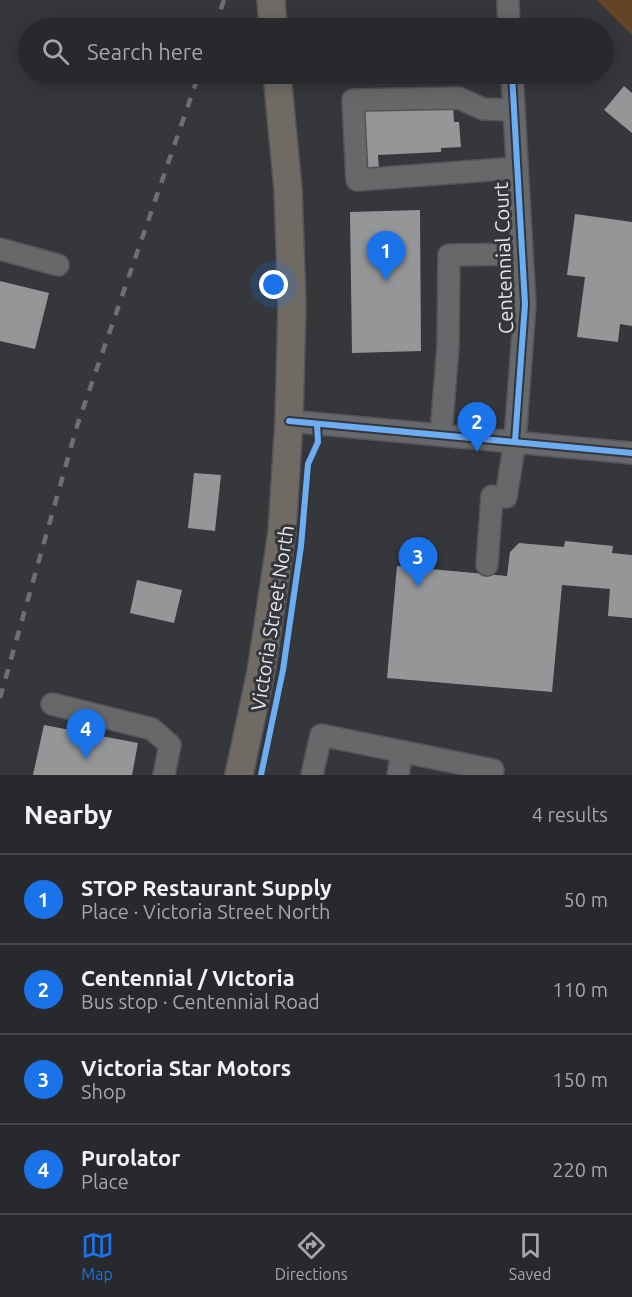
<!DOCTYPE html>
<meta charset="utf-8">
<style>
:root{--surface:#28292c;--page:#303134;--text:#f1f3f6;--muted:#a5a6a9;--line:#444548;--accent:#1a73e8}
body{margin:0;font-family:Ubuntu,sans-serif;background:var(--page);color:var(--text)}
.you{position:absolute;left:274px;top:285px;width:21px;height:21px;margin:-15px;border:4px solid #fff;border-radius:50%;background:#1a73e8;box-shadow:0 0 0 9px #1a73e833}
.badge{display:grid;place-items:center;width:39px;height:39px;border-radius:50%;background:var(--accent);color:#fff;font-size:20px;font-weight:700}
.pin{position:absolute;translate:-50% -50px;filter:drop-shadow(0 2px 3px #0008)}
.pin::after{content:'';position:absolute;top:32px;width:21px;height:18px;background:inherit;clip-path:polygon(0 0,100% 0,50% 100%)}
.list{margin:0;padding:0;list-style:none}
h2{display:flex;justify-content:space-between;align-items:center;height:78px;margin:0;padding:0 24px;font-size:26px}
h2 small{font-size:20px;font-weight:400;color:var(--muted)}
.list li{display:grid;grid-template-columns:39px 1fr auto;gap:18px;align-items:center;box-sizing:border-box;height:90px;padding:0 24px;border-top:2px solid var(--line)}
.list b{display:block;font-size:22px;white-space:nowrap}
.list p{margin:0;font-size:20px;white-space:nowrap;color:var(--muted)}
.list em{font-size:20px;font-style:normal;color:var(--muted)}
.icon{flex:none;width:33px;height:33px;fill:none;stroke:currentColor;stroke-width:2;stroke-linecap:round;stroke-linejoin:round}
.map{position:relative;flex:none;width:632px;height:775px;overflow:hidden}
.search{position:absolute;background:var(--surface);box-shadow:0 3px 15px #0003;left:18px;right:18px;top:18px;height:66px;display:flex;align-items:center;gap:15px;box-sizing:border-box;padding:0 21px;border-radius:33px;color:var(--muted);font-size:22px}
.sheet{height:438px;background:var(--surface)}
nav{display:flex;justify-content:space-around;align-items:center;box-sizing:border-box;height:84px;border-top:2px solid var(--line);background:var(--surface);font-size:16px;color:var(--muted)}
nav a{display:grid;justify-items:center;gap:3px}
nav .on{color:var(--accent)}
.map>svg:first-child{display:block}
.green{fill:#634427}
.building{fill:#949698}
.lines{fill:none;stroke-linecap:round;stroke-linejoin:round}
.minor-casing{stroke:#525356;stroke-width:24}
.major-casing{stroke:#525356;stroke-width:30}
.minor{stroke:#67686a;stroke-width:21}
.major{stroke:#706a64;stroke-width:27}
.rail{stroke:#6e6f71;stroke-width:4.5;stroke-dasharray:10 10;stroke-linecap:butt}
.cycleway-casing{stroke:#34363b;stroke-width:10}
.cycleway{stroke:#6dadf4;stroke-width:6}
.labels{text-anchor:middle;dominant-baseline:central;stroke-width:6;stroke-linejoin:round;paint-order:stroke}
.street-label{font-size:20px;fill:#e6e7ea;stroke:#34363b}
</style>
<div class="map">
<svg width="632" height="775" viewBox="0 0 632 775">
<rect width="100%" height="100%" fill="#35373a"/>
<path class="green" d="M597 0H632V35Z"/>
<path class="building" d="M624 86 632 93V133L604 110Z
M453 104 454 122H459L461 147 441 148V152L378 155 379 169 365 170 362 109Z
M420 210 421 351 352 353 350 212Z
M575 214 632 222V326L620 324 618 342 577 337 585 277 567 275Z
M0 281 49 293 35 349 0 341Z
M194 473 221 475 215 531 188 528Z
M565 541 613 546 612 553 632 555V618L608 616 610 589 562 585 552 692 387 678 397 566 507 576 510 552 519 543 564 547Z
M137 580 182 590 174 623 130 613Z
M44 725 138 743 132 775H33Z"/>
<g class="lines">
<defs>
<path id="minor" d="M508 0 509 28
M514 110 483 109 459 98 353 100 357 180 517 168
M0 249 58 265
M289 421 632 453
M441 434 448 346 449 255 522 254
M506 497 515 441 525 304 512 74
M487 565 492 496
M52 704 152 729 170 745 164 775
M312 775 321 735 493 770 491 775
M398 775 402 752"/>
<path id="major" d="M271 0 273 28
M239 775 261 672 282 532 289 421 292 304 288 189 277 74"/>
</defs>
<use href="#minor" class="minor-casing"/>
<use href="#major" class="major-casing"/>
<use href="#minor" class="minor"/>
<use href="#major" class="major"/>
<path class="rail" d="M214 28 224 0
M0 698 77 426 199 74"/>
<defs>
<path id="cycleway" d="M512 74 525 304 515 441
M289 421 632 453
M261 775 283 670 301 546 308 464 318 442 317 424"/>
</defs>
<use href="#cycleway" class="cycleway-casing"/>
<use href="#cycleway" class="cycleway"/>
</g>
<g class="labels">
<g class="street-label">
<text transform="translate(503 258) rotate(-92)">Centennial Court</text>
<text transform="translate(272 618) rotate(-81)">Victoria Street North</text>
</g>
</g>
</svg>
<div class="you"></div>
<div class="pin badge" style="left:386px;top:281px">1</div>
<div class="pin badge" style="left:477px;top:452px">2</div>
<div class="pin badge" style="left:418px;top:587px">3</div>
<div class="pin badge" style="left:86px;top:759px">4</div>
<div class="search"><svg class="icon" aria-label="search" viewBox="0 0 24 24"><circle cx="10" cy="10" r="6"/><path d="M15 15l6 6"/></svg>Search here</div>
</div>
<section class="sheet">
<h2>Nearby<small>4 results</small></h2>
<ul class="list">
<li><span class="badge">1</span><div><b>STOP Restaurant Supply</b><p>Place · Victoria Street North</p></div><em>50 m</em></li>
<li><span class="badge">2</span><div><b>Centennial / VIctoria</b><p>Bus stop · Centennial Road</p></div><em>110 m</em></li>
<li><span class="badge">3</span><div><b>Victoria Star Motors</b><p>Shop</p></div><em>150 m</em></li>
<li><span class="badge">4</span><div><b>Purolator</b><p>Place</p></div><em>220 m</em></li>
</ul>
</section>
<nav>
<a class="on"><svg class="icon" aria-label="map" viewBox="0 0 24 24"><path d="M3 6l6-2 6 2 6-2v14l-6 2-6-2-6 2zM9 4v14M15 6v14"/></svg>Map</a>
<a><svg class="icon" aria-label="directions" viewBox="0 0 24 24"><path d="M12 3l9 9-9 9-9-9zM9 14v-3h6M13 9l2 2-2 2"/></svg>Directions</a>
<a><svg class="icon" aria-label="saved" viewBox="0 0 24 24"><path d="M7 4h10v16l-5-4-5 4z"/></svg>Saved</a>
</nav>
